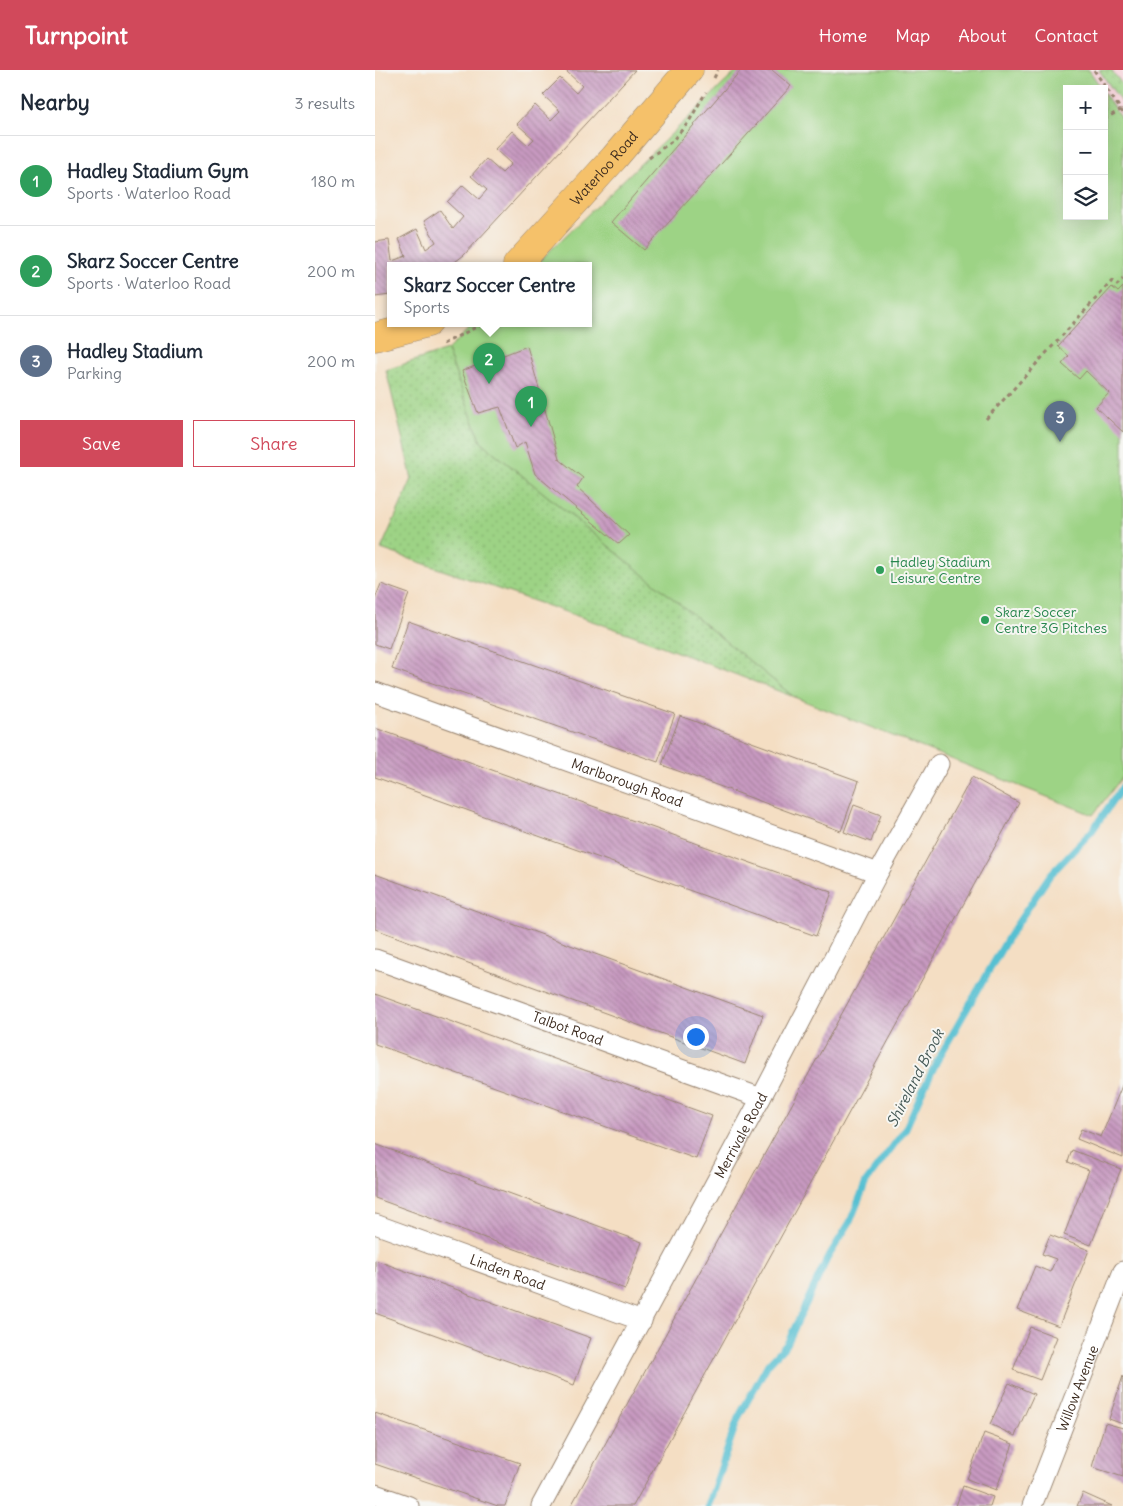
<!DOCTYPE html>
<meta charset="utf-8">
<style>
:root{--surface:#fff;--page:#f6f6f7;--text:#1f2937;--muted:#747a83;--line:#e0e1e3;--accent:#d1495b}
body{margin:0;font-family:Delius,sans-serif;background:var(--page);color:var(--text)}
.controls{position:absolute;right:15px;top:15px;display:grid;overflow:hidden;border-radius:0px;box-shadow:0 5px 20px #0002}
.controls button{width:45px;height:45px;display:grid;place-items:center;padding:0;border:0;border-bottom:1px solid var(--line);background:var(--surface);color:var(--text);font:25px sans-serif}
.you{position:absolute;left:320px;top:966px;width:18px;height:18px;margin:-12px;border:4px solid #fff;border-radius:50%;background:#1a73e8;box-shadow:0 0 0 8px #1a73e833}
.badge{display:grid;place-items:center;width:32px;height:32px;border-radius:50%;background:var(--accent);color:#fff;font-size:16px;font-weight:700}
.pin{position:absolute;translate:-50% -41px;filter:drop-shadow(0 1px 2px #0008)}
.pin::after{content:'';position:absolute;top:26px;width:18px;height:15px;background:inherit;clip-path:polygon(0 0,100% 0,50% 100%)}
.popup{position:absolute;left:12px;top:192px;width:205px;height:65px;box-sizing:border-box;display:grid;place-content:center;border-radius:0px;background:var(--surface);filter:drop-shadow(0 1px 4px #0005);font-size:16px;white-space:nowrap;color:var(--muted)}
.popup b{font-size:19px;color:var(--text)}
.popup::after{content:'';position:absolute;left:50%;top:100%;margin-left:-10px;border:10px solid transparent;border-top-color:var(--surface)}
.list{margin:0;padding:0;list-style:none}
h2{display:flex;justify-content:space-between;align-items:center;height:65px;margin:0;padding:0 20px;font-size:21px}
h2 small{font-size:16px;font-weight:400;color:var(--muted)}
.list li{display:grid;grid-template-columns:32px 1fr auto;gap:15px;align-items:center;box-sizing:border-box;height:90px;padding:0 20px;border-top:1px solid var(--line)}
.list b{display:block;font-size:19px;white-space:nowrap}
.list p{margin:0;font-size:16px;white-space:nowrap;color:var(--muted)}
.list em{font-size:16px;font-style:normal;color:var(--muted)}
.actions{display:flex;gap:10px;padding:15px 20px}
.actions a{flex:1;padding:11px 0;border:1px solid var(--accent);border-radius:0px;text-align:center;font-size:18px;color:var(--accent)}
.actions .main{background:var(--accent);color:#fff}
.icon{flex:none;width:28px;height:28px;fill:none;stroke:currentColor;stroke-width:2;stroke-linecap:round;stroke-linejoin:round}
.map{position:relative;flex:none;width:748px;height:1436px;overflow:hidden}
header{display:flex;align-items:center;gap:30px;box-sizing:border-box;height:70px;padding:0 25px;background:var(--accent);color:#fff}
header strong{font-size:24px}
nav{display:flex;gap:28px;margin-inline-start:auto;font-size:18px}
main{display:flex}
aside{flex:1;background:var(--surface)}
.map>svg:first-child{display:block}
.built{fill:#f6cfd8}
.grass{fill:url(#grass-dots);stroke:#6c7e52}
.pitch{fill:#9dd385;stroke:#6c7e52}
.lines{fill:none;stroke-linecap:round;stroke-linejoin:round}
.stream{stroke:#56c0d2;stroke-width:7}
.building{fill:url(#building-back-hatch)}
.street-casing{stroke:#988470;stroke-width:21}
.primary-casing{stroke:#988470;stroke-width:29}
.path{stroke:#988470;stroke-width:3;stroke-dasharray:4 4;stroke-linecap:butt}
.street{stroke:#fff;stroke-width:19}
.primary{stroke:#f5c16b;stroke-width:28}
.leisure-dot{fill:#2e9e5b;stroke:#f6f6f2;stroke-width:2}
.labels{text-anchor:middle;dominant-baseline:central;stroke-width:4;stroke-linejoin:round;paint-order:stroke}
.street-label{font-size:14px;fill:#3b2a1e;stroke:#f6f6f2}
.leisure-label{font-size:14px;fill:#27864d;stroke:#f6f6f2;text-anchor:start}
.water-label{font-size:15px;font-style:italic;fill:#435754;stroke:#f6f6f2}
</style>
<header>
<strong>Turnpoint</strong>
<nav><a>Home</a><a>Map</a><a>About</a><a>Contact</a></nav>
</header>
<main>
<aside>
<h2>Nearby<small>3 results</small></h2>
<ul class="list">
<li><span class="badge" style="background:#2e9e5b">1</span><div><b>Hadley Stadium Gym</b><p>Sports · Waterloo Road</p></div><em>180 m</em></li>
<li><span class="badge" style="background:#2e9e5b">2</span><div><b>Skarz Soccer Centre</b><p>Sports · Waterloo Road</p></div><em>200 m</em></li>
<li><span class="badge" style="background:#5c6f8a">3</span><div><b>Hadley Stadium</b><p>Parking</p></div><em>200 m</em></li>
</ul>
<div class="actions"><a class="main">Save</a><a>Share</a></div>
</aside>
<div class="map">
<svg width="748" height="1436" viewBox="0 0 748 1436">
<defs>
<pattern id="grass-dots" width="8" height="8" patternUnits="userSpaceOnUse" patternTransform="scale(1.25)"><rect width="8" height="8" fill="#9dd385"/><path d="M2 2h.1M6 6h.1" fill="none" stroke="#88b572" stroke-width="1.8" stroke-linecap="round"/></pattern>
<pattern id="building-back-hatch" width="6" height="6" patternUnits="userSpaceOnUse" patternTransform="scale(1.25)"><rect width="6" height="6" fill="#c89ac1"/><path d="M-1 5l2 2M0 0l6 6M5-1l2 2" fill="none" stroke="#a47e9c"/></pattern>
</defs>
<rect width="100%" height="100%" fill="#f6f6f2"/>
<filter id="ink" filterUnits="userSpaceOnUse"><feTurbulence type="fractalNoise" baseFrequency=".02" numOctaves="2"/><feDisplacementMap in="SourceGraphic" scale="10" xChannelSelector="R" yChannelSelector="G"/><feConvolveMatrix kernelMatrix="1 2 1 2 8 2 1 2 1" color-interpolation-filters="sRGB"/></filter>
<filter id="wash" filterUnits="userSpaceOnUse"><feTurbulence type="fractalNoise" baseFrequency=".0096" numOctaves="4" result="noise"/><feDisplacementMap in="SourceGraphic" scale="20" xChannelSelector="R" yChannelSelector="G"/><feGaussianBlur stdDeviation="1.12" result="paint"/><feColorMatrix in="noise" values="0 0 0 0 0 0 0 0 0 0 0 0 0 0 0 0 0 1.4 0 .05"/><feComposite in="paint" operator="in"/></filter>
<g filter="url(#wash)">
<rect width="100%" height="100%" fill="#f4dec3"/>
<path class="built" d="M714 0H748V51L729 23V19H727Z"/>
<path class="grass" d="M724 0H736L748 15V31L746 32Z
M72 280 106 372 419 627 258 565 6 479 37 409 11 300Z"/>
<path class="pitch" d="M363 0H714L727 19H692V146H729V23L748 51V706L718 745 419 627 106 372 72 280 100 253H213V195H160Z"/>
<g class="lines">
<path class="stream" d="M333 1436 363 1348 393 1294 412 1274 452 1189 475 1152 491 1112 530 1060 546 1024 562 991 634 866 675 805 717 761 748 716"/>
</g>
<g id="blocks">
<path class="building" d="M190 0H260L89 185 76 195H15V225L0 227V172L14 170 17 191 31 186 24 169 42 159 51 179 61 172 49 151 65 140 78 159 88 147 72 132 88 115 104 129 112 120 96 106 111 89 127 103 136 94 120 79 137 61 153 75 159 69 142 54 160 35 176 50 185 41 168 25 185 8 201 23 207 16Z
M366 0H397L416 16 269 180 236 152Z
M737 217 743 222 748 217V362L721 337 734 323 711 301 704 309 687 294 694 286 683 276Z
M152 276 184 389 208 408 202 417 254 465 244 474 160 404 150 372 140 378 125 337 103 343 87 301Z
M6 514 34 524 14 579 0 574V529Z
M33 551 300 644 283 692 17 599Z
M305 646 484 711 466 761 287 695Z
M0 658 457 822 441 866 0 707Z
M597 707 644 733 258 1436H196Z
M479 735 506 745 496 772 469 762Z
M0 804 388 945 370 994 0 859Z
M0 924 337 1046 321 1089 0 974Z
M748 1013V1088L702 1069 706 1059 726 1067Z
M0 1074 267 1172 250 1219 0 1128Z
M697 1080 746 1099 716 1175 689 1165 714 1100 693 1092Z
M675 1165 714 1180 684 1256 642 1240 660 1196 675 1202 681 1189 667 1184Z
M0 1190 216 1268 199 1315 0 1243Z
M655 1257 682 1267 665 1310 638 1300Z
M748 1306V1354L734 1349Z
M634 1313 659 1324 640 1366 615 1354Z
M0 1343 145 1393 130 1436H123L0 1394Z
M730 1353 748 1358V1407L717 1397Z
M609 1363 638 1374 621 1420 592 1409Z
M588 1416 618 1427 615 1436H581Z
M708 1423 737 1436H702Z"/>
</g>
</g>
<g filter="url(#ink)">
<use href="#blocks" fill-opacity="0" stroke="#988470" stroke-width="1"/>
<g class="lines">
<defs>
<g id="street">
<path id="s1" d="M0 622 503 803"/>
<path id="s2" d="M0 889 386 1028"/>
<path id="s3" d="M0 1154 267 1251"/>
<path d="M0 1424 34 1436"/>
<path id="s4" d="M166 1436 386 1028 503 803 564 694"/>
<path id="s5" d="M657 1436 748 1201"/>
</g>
<g id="primary">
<path id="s6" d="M142 195 239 88 314 0"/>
<path d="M0 267 53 253"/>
</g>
</defs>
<use href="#street" class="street-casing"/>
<use href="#primary" class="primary-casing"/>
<path class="path" d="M719 0 748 43
M339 8 343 0
M729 49 746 40
M274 88 297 71 313 53 331 22
M68 274 109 253
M611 349 737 211 742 215 748 209"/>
<use href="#street" class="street"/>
<use href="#primary" class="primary"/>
</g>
</g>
<g class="leisure-dot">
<circle cx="505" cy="500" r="5"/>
<circle cx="610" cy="550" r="5"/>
</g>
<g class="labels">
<g class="street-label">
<text stroke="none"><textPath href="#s6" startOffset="130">Waterloo Road</textPath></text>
<text stroke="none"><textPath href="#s1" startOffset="268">Marlborough Road</textPath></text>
<text stroke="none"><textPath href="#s2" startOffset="205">Talbot Road</textPath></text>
<text stroke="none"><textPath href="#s4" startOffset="421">Merrivale Road</textPath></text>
<text stroke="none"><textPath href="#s3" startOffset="141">Linden Road</textPath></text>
<text stroke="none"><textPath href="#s5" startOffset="126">Willow Avenue</textPath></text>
</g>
<g class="leisure-label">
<text x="515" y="492">Hadley Stadium<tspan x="515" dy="16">Leisure Centre</tspan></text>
<text x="620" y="542">Skarz Soccer<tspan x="620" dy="16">Centre 3G Pitches</tspan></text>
</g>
<g class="water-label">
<text transform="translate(540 1008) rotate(-63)">Shireland Brook</text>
</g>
</g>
</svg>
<div class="controls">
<button>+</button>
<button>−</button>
<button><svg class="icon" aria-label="layers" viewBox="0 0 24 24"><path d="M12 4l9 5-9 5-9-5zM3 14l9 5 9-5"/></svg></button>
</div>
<div class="you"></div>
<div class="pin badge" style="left:156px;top:357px;background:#2e9e5b">1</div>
<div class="pin badge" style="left:114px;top:314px;background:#2e9e5b">2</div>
<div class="popup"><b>Skarz Soccer Centre</b>Sports</div>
<div class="pin badge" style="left:685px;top:372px;background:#5c6f8a">3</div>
</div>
</main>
